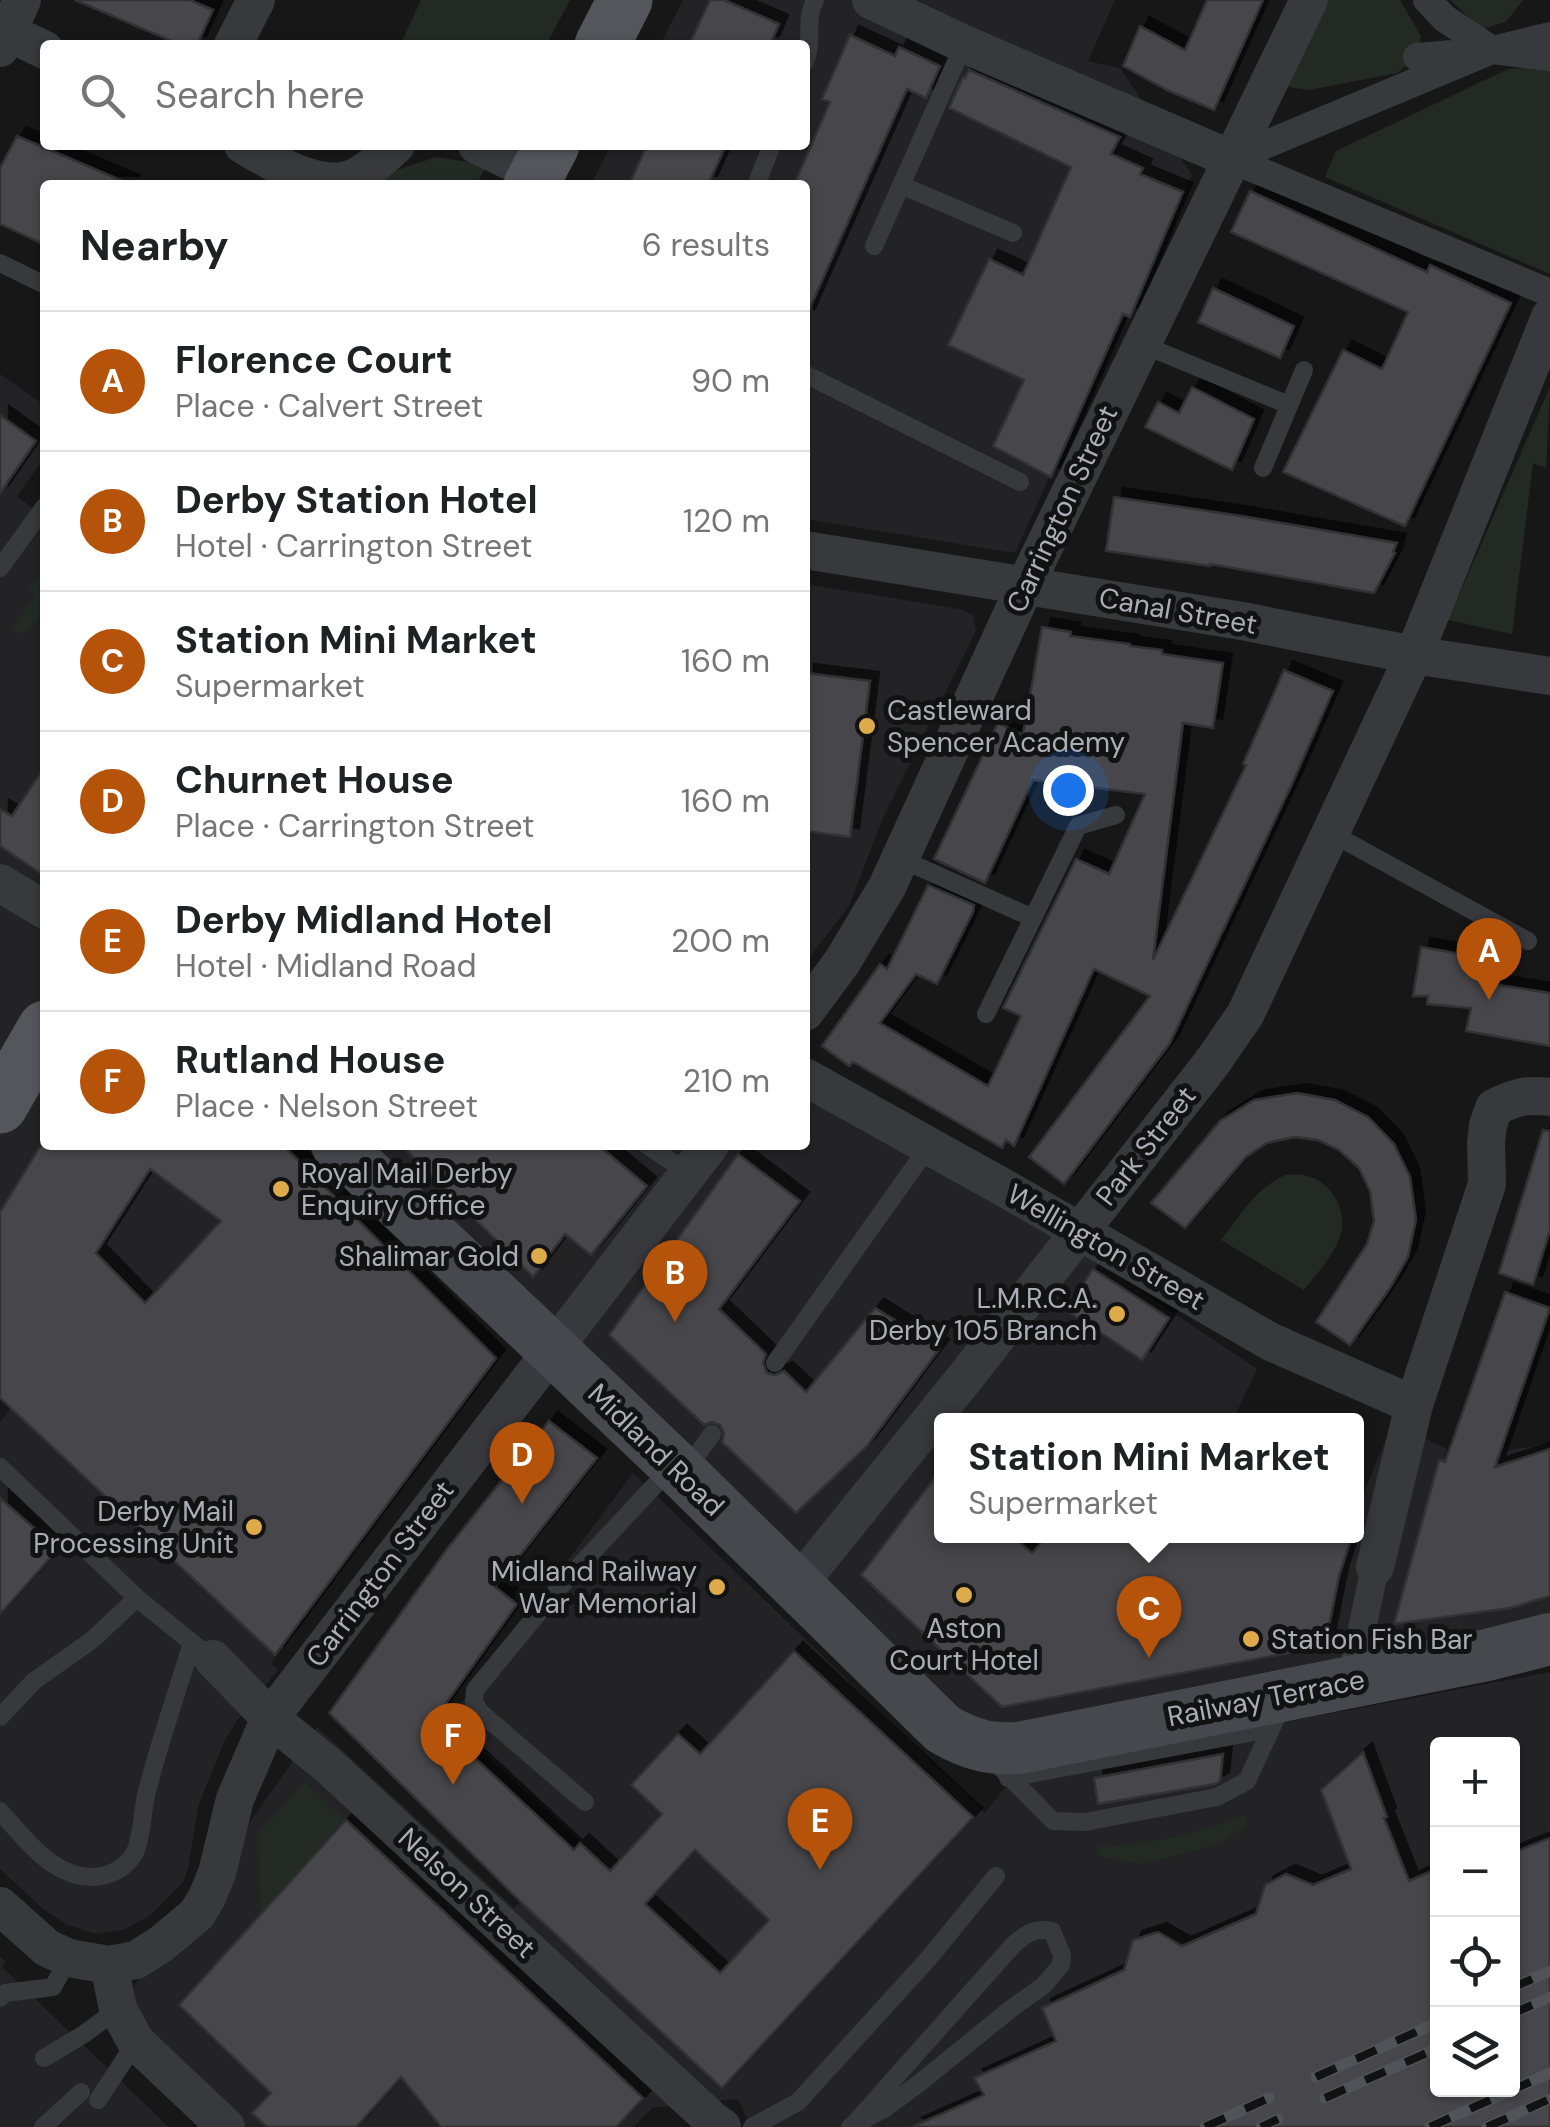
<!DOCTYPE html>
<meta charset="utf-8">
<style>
:root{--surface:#fff;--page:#f2f2f2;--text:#202124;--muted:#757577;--line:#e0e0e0;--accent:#b45309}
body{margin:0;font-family:"DM Sans",sans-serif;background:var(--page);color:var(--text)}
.controls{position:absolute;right:30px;bottom:30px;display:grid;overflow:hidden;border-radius:10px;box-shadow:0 2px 8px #0004}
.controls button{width:90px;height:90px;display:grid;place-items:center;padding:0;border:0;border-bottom:2px solid var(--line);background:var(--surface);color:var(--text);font:50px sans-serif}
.you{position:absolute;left:1068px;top:790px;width:35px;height:35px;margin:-25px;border:8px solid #fff;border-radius:50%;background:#1a73e8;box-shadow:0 0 0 15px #1a73e833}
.badge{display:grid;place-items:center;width:65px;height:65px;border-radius:50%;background:var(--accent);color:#fff;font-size:32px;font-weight:700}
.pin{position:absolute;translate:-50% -82px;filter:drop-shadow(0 2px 5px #0008)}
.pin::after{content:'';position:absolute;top:52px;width:35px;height:30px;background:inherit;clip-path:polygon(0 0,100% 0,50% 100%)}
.popup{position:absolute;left:934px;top:1413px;width:430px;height:130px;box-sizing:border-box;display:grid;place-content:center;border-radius:10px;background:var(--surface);filter:drop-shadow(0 2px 8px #0005);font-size:32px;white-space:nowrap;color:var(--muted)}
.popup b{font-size:38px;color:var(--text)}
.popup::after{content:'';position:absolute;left:50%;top:100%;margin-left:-20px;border:20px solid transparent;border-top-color:var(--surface)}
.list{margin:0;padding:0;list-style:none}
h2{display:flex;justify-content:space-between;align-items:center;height:130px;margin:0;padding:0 40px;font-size:42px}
h2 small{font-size:32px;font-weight:400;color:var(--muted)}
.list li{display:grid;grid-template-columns:65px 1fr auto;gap:30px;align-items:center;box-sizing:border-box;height:140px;padding:0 40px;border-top:2px solid var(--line)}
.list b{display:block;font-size:38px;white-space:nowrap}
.list p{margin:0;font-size:32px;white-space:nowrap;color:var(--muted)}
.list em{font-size:32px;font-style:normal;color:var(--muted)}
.icon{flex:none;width:55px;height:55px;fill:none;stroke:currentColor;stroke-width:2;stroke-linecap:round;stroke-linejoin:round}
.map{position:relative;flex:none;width:1550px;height:2127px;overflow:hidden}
.search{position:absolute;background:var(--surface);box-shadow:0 2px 8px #0004;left:40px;top:40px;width:770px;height:110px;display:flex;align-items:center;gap:25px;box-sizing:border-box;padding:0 35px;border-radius:10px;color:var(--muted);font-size:38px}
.panel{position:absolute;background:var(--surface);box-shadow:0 2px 8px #0004;left:40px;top:180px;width:770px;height:970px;border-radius:10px}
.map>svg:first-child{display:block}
.built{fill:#232325;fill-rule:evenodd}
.green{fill:#232a24}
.building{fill:#46474b;stroke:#313134;stroke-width:2.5;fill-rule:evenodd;filter:url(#shadow)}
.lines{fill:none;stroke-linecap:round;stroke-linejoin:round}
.service{stroke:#38393d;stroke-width:18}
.pedestrian{stroke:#38393d;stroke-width:28}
.minor{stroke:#38393d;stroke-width:38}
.secondary{stroke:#46484d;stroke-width:52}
.primary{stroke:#55565c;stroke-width:55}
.rail-casing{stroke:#515358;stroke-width:11}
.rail{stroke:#121213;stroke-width:8;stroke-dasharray:22;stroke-linecap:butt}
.poi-dot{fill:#ddab4a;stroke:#121213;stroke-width:4}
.labels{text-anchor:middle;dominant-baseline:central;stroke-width:10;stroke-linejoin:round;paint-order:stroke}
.street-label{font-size:28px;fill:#aaaeb7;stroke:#121213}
.poi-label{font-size:28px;fill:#aaaeb7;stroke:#121213;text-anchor:end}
</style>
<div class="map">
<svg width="1550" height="2127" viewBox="0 0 1550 2127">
<defs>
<filter id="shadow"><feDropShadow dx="9" dy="-9" stdDeviation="0" flood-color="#0009"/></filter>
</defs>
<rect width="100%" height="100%" fill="#171718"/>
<path class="built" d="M683 0H1115L1088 61 1120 68 1192 175 1129 317 1120 320 1015 553 805 519V185H591L611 145H805V45H660Z
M0 374 40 402 45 413V457L17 496 45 518V1145H293L289 1150 496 1358 271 1663 278 1670 238 1719 224 1742 199 1804 188 1869 183 1882 151 1915 123 1930 96 1934 68 1925 44 1910 0 1869V1422L101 1290 2 1400 0 1399Z
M805 584 960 609 973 615 976 631 882 820 849 906 805 963Z
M805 1090 1078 1249 1257 1369 1233 1420H942V1536H1356L1357 1509 1393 1422 1462 1457 1550 1444V1627L980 1747 341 1145H805Z
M633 1473 985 1813 1017 1773 1550 1672V2127H751L738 2099 652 2108 634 2127H242L118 2009 317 1727 514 1908 580 1841 448 1721ZM1438 1744H1512V2090H1438Z
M0 1956 6 1962 2 1967 169 2127H0Z"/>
<path class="green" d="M421 0H570L546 45H400Z
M1328 0H1400L1421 36 1417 57 1397 73 1309 90 1287 87Z
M1450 0H1523L1506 22 1481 29Z
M1550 66V274L1325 177 1336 151 1508 69Z
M436 157 487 165 476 185H353Z
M1550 387 1546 468 1533 463 1512 634 1448 620Z
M45 567C45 596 49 617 22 634L10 631 35 595 28 590Z
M1286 1175C1292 1175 1297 1174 1303 1175 1330 1179 1349 1210 1340 1236 1334 1256 1316 1274 1304 1290L1221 1240C1240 1216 1256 1187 1286 1175Z
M305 1782 345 1819 260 1914 259 1832Z
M1246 1815 1245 1826 1222 1843 1143 1864 1099 1856 1095 1847C1145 1845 1199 1834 1246 1815Z"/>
<path class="building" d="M75 0H190L213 10 197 45H181Z
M710 0H724L779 24 770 45H689Z
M1207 0H1263L1214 110 1167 90 1123 66 1140 26 1185 50Z
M850 35 895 56 899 47 940 66 926 98 907 89 805 319V185H794L830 102 822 99Z
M969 70 1120 137 1111 154 1143 168 1140 174 1183 192 1130 317 1123 314 1051 477 993 446 1024 380 948 345 989 259 1023 275 1071 167 949 108 963 77 965 78Z
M17 136 132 185H45V245L0 224V168Z
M647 145H726L708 185H629Z
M1250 191 1427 272 1430 265 1511 303 1405 526 1283 472 1343 350 1382 369 1408 312 1231 232Z
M1213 288 1294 326 1280 358 1198 322Z
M1192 387 1254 419 1232 470 1145 427 1158 402 1179 413Z
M0 415 36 441 0 493Z
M1114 497 1241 516 1397 543 1393 552 1395 553 1374 593 1210 564V566L1106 551Z
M1042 627 1071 632 1070 636 1130 644V646L1162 650V654L1223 663 1213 728 1183 723 1153 960 1246 765 1243 764 1284 670 1333 691 1292 784 1170 1043 1064 1184 1029 1157 1150 996 1094 969 1014 1146 1006 1140 1002 1148 853 1062 849 1066 822 1046 880 964 887 969 928 885 974 905 973 912 937 984 916 974 880 1023 988 1086 1021 1016 1003 1008 1076 859 1109 874 1145 794 1033 780 985 883 934 859 998 723 1023 735Z
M805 673 870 681 850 837 805 831Z
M45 766V876L0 846V809L12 816Z
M1421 947 1489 959 1485 983 1550 993V1046L1466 1031 1471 1008 1427 1004 1428 996H1413Z
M1297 1093 1335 1100 1368 1117 1394 1144 1410 1177 1416 1219 1408 1257 1390 1288 1350 1345 1316 1322 1367 1244 1374 1221 1370 1191 1359 1168 1339 1150 1318 1140 1294 1137 1267 1143 1246 1157 1185 1228 1151 1203 1220 1121 1254 1100Z
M1543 1130 1550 1131V1230L1533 1285 1499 1273Z
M41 1145H283L496 1358 275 1655 0 1398V1212ZM150 1169 221 1221 145 1303 96 1253Z
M401 1145H598L647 1186 591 1255 565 1234 533 1277Z
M738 1154 800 1201 719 1309 766 1354 763 1363 767 1373 775 1375 784 1371 806 1392 875 1308 940 1348 867 1446 796 1513 722 1442 724 1434 720 1425 712 1422 704 1425 609 1335Z
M1093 1269 1169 1318 1142 1360 1066 1310Z
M1505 1292 1550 1308 1495 1467 1550 1449V1596L1510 1608 1394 1624 1439 1460 1445 1462Z
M549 1421 597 1458 495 1587 517 1604 434 1720 574 1850 580 1843 610 1871 662 1814 631 1785 678 1734 700 1754 794 1651 973 1817 722 2088 524 1905 329 1713 447 1549ZM695 1850 769 1920 720 1973 645 1904Z
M942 1468V1536H1012L1032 1553 1047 1536H1352L1339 1576 1325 1646 1002 1707 861 1575Z
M0 1498 58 1549 0 1614Z
M1363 1752 1387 1817 1384 1818 1409 1881 1438 1868V2090H1512V1853L1550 1838V2127H912L984 2095 974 2078 1056 2041 1042 2008 1124 1970 1133 1940 1158 1932 1182 1946 1256 1914 1265 1885 1286 1874 1313 1885 1351 1869 1321 1790Z
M1223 1754 1220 1781 1215 1784 1098 1804 1094 1778Z
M346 1820 643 2098 616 2127H441L401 2077 356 2127H267L252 2113 271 2093 179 2005Z"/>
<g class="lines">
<path class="service" d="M805 62C814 41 804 22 815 0
M756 185 772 145
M901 185 1013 233
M874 246 964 44
M0 263 45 285
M1141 344 1289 405
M805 374 1020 482
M1263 468 1304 370
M0 568 45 506
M1331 833 1528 941
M899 858 1033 918
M986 1014 1078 826 1116 815
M647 1145 690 1174
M775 1363 929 1146
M0 1467 137 1598
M686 1470 712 1434
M0 1717 34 1681 92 1640 137 1598 201 1650
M991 1758 1053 1821 1085 1822 1217 1797 1247 1781 1283 1703
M1008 1778 1270 1729
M585 1802 480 1712 474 1701 475 1690 558 1589 670 1469
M0 1811C27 1841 60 1887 106 1875 119 1871 129 1864 135 1852 143 1834 142 1810 147 1791 160 1741 177 1692 192 1643
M0 1998 5 1993 53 1987 69 1958
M44 2058 84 2034 118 2009
M98 2100 136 2042
M43 2127 81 2092
M752 2127 798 2102 929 1958 996 1876
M850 2127 884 2109 917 2085 1012 2008 1043 1986 1061 1965 1062 1955 1052 1931C1035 1927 1026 1934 1013 1945L853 2125"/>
<path class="pedestrian" d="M1427 0 1444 18 1492 50 1550 57
M1417 57 1465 53
M1231 159 1550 293
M1231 159 1492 50 1550 36
M1351 1681 1375 1567"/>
<path class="minor" d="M871 0 964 44 1231 159
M7 32 45 50
M233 45 256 0
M0 48 22 0
M243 145C271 161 308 185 342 181 363 178 381 158 396 145
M477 145 537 174
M805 550 1242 621 1414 655 1550 676
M0 883 45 910
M805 1012 842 962 887 887 1025 586 1309 0
M805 1077 1008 1190 1271 1342 1414 1405
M1375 1567 1414 1405 1487 1184 1486 1143 1488 1125 1494 1108C1514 1097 1527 1094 1550 1097
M797 1586 964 1379 1211 1064 1245 1015 1414 655 1550 317
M213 1659 270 1718 329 1766 711 2119 722 2127
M0 1906 47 1948 69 1958 109 1965 136 1960 161 1944 197 1914 207 1897 217 1873 235 1799 270 1718 710 1145
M109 1965 118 2009 136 2042 226 2127"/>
<path class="secondary" d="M337 1145 674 1465 943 1729C969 1744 989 1750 1019 1748L1487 1655 1550 1639"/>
<path class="primary" d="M602 45 625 0
M531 185 552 145
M0 1106 45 1028"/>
<defs>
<path id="rail" d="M1512 1988 1550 1971
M1512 2014 1550 1997
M1316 2077 1438 2022
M1325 2098 1438 2048
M1205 2127 1269 2098
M1261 2127 1278 2119
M1430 2127 1550 2073
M1487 2127 1550 2099"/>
</defs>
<use href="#rail" class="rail-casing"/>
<use href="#rail" class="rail"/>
</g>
<g class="poi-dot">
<circle cx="867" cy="726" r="10"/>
<circle cx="281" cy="1189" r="10"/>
<circle cx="539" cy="1256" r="10"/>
<circle cx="1117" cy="1314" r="10"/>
<circle cx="254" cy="1527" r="10"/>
<circle cx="717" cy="1587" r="10"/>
<circle cx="964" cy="1595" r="10"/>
<circle cx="1251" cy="1639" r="10"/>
</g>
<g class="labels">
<g class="street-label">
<text transform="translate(1062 509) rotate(-65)">Carrington Street</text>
<text transform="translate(1178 611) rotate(10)">Canal Street</text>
<text transform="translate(1146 1146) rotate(-52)">Park Street</text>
<text transform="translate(1106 1247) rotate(30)">Wellington Street</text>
<text transform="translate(656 1450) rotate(44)">Midland Road</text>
<text transform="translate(380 1574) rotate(-53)">Carrington Street</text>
<text transform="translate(1266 1698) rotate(-11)">Railway Terrace</text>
<text transform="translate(467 1893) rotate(43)">Nelson Street</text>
</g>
<g class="poi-label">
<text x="887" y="710" text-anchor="start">Castleward<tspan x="887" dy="32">Spencer Academy</tspan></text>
<text x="301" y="1173" text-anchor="start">Royal Mail Derby<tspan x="301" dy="32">Enquiry Office</tspan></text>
<text x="519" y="1256">Shalimar Gold</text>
<text x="1097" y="1298">L.M.R.C.A.<tspan x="1097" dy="32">Derby 105 Branch</tspan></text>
<text x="234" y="1511">Derby Mail<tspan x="234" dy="32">Processing Unit</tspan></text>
<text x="697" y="1571">Midland Railway<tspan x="697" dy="32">War Memorial</tspan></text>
<text x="964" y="1628" text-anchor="middle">Aston<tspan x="964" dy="32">Court Hotel</tspan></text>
<text x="1271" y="1639" text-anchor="start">Station Fish Bar</text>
</g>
</g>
</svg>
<div class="controls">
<button>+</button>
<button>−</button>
<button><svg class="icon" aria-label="locate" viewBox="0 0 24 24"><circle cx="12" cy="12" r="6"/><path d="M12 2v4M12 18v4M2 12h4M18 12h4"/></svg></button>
<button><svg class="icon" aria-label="layers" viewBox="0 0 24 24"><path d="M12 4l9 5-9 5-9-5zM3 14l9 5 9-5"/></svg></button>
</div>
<div class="you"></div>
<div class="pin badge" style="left:1489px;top:1000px">A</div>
<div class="pin badge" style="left:675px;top:1322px">B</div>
<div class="pin badge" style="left:1149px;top:1658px">C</div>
<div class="popup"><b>Station Mini Market</b>Supermarket</div>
<div class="pin badge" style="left:522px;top:1504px">D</div>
<div class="pin badge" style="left:820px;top:1870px">E</div>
<div class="pin badge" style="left:453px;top:1785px">F</div>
<div class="search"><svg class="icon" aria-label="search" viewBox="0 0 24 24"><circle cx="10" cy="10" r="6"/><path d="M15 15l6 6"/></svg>Search here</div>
<section class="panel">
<h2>Nearby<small>6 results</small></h2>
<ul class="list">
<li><span class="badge">A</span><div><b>Florence Court</b><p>Place · Calvert Street</p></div><em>90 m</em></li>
<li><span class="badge">B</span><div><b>Derby Station Hotel</b><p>Hotel · Carrington Street</p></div><em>120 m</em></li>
<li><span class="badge">C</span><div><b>Station Mini Market</b><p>Supermarket</p></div><em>160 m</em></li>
<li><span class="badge">D</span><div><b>Churnet House</b><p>Place · Carrington Street</p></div><em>160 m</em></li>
<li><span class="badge">E</span><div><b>Derby Midland Hotel</b><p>Hotel · Midland Road</p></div><em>200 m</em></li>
<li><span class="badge">F</span><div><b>Rutland House</b><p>Place · Nelson Street</p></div><em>210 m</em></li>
</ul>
</section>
</div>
